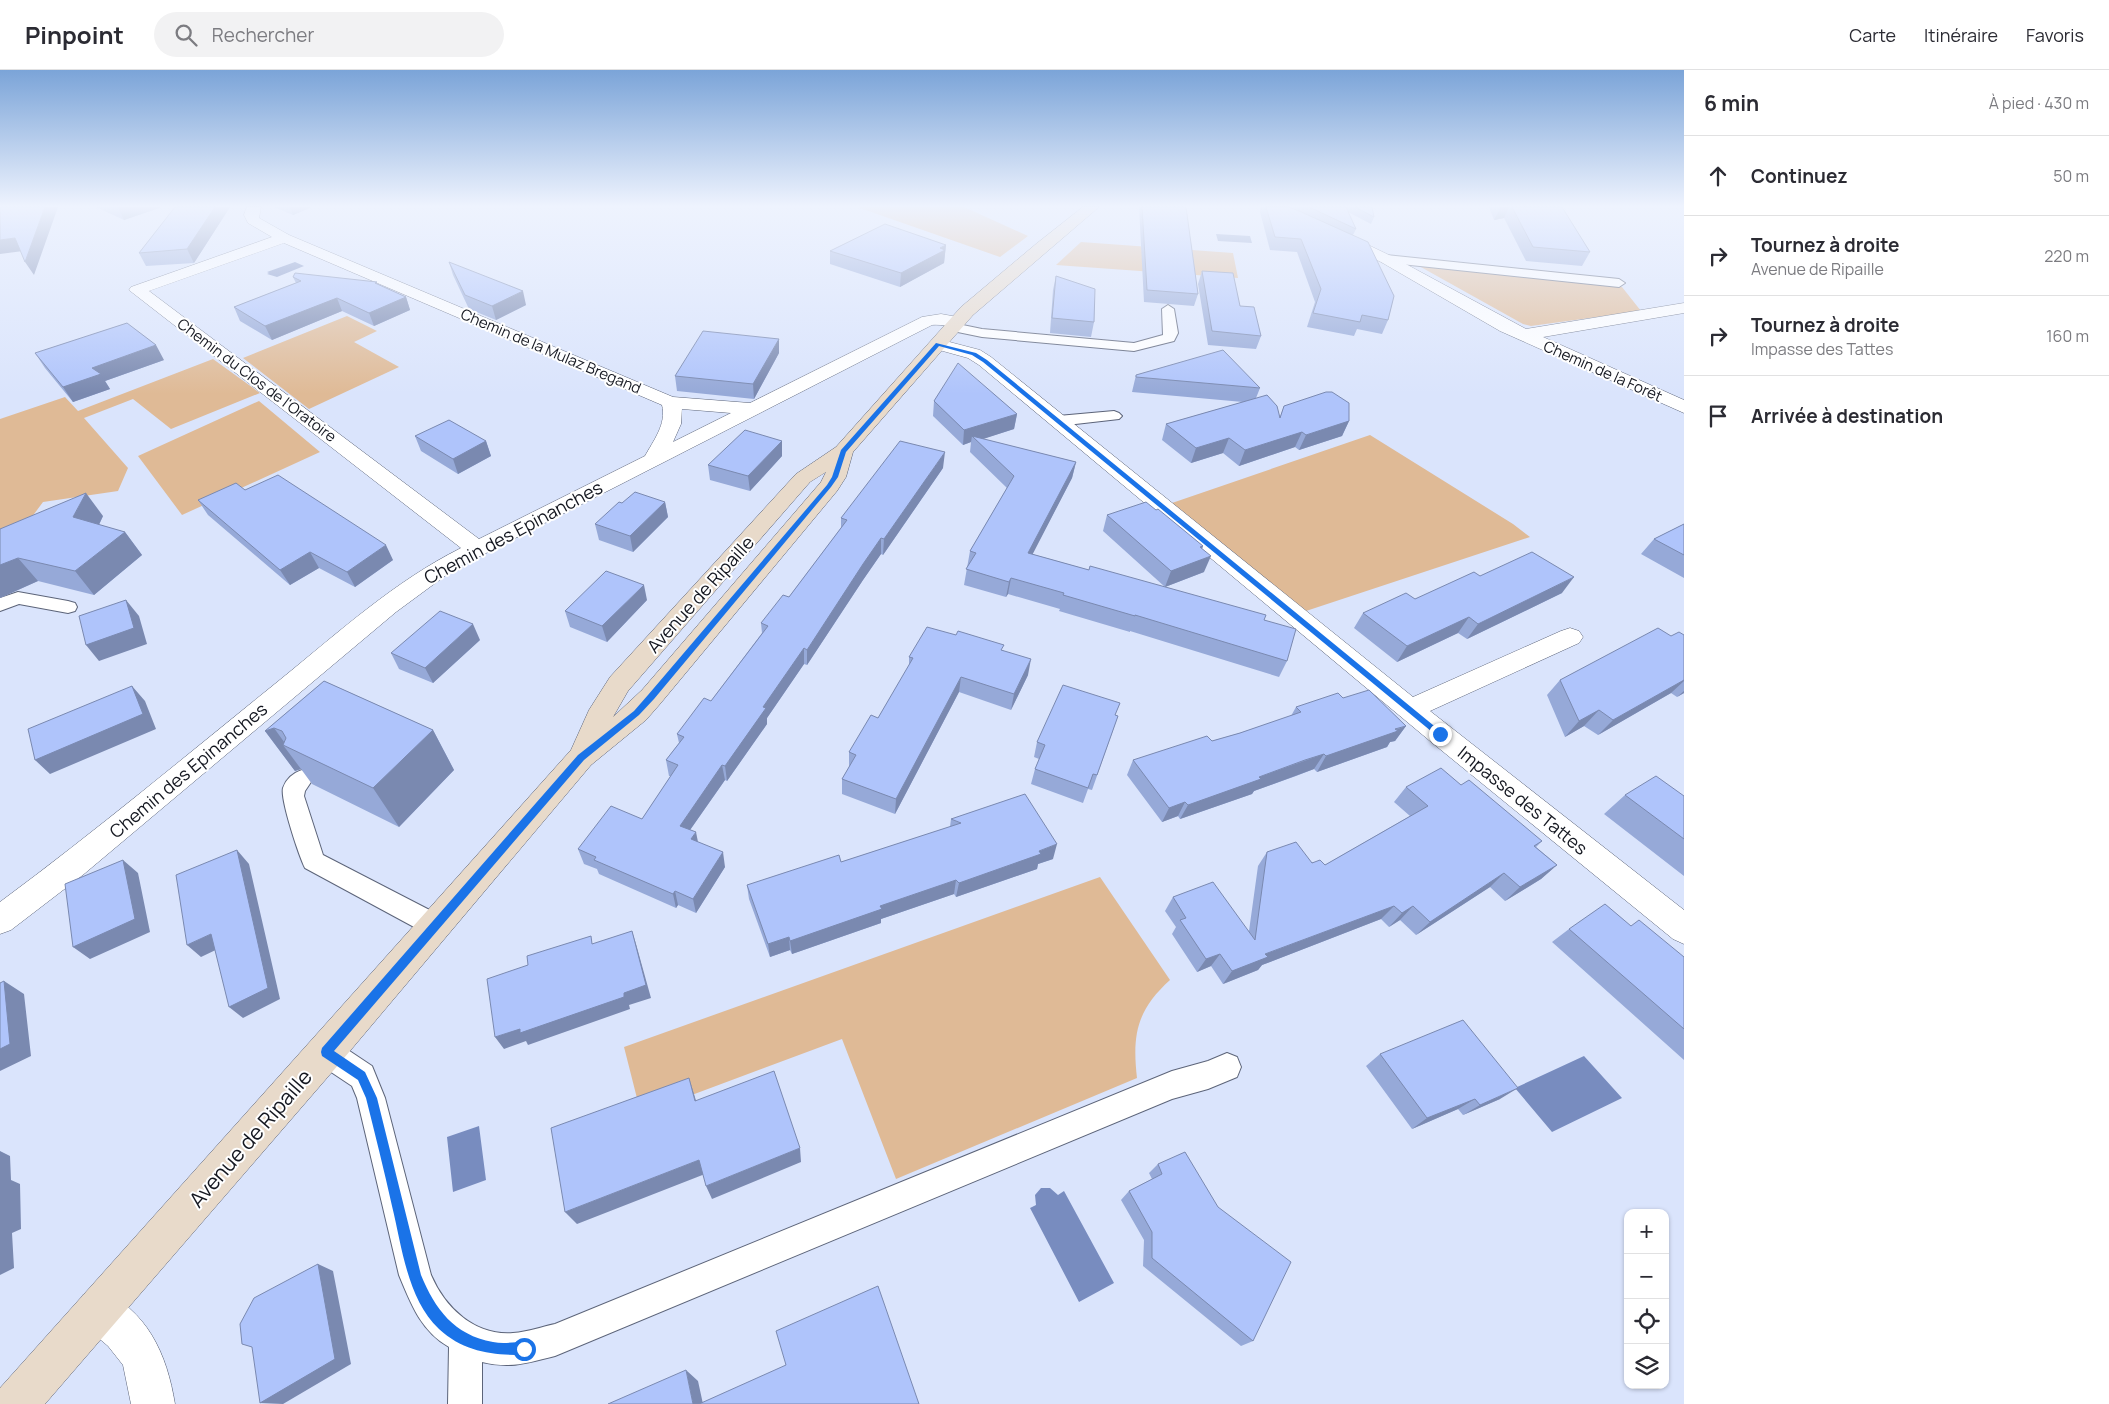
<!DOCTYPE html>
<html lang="fr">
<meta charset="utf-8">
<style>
:root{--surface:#fff;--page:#f2f2f3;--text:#2b2b33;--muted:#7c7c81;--line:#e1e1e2}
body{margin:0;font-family:Manrope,sans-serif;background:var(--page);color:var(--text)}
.controls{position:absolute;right:15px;bottom:15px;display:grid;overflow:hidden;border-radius:10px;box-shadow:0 1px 4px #0004}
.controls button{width:45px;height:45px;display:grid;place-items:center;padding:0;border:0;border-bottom:1px solid var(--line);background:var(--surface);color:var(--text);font:25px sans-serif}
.stop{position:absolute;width:15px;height:15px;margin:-11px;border:4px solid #1a73e8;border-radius:50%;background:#fff}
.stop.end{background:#1a73e8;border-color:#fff;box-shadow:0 1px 5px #0008}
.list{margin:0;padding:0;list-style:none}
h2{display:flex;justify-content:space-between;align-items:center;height:65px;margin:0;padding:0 20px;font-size:21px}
h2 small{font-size:16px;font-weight:400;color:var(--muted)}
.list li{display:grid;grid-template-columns:32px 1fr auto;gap:15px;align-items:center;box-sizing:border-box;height:80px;padding:0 20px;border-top:1px solid var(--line)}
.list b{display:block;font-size:19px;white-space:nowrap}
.list p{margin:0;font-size:16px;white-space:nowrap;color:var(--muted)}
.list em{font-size:16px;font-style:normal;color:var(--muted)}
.icon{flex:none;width:28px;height:28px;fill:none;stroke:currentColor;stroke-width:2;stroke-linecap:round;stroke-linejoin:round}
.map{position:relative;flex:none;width:1684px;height:1334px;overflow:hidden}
header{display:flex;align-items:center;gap:30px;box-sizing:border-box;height:70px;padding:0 25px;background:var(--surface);border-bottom:1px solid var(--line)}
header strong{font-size:24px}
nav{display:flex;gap:28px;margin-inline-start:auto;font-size:18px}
.search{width:350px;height:45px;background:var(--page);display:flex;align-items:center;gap:12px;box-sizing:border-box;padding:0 18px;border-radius:28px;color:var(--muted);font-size:19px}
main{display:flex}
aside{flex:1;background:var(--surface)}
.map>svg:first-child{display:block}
.green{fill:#dfba96}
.water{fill:#788cbf}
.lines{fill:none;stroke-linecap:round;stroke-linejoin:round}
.lane-casing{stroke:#5c6479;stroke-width:2}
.street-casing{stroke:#5c6479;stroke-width:1}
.secondary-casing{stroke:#5c6479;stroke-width:1}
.lane{fill:#fff;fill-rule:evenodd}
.street{fill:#fff;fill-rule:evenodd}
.secondary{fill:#e8daca;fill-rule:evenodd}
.wall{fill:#96a9d8}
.shaded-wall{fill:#7a89b0}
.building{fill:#afc4fb;stroke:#7a89b0}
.route{fill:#1a73e8}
.labels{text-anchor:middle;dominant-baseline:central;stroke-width:4;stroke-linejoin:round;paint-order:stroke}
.far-street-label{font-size:15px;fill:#141720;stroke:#fff}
.street-label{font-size:18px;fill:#141720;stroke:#fff}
.near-street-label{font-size:21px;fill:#141720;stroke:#fff}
</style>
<header>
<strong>Pinpoint</strong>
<div class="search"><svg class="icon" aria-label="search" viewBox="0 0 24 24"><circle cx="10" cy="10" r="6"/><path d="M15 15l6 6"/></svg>Rechercher</div>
<nav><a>Carte</a><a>Itinéraire</a><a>Favoris</a></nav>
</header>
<main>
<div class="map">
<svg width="1684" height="1334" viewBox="0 0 1684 1334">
<rect width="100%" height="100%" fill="#dae4fc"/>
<path class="green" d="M857 137H964L1028 166 1000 187Z
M1081 172 1233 183 1238 208 1056 195Z
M1419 196 1622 217 1641 241 1531 256 1523 254Z
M347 246 377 261 354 272 399 297 309 339 243 288Z
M213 289 260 323 171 359 133 329 84 348 128 398 118 421 43 432 8 479 0 483V349L65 327 78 341Z
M259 331 320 382 182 445 138 386Z
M1370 365 1513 454 1530 467 1306 541 1172 433Z
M1100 807 1170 910C1137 940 1132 964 1137 1008L896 1109 842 969 641 1044 624 977Z"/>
<path class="water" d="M1216 164 1250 166 1252 173 1218 171Z
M295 192 304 196 277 207 267 204 269 203 267 202Z
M1584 986 1622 1028 1552 1062 1515 1018Z
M479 1056 486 1110 453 1122 447 1067Z
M1041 1118H1050L1058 1125 1064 1121 1114 1213 1079 1232 1030 1138 1036 1135 1035 1125Z"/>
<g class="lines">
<defs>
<path id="lane" d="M1386 185 1619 209 1625 213 1619 217 1382 192 1380 189Z
M1168 235 1174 239 1178 263 1174 271 1134 281 982 267 948 260 946 257 953 253 982 259 1134 273 1163 265 1162 239Z
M1114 341 1119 343 1122 346 1119 349 1058 356 1053 354 1050 351 1053 348 1058 346Z
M18 522 68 531 75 533 77 537 75 541 68 543 19 534 0 541V528Z
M302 700 310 703 313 709 305 721 304 726 323 785 445 848 448 856 445 864 436 867 427 864 305 798C299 786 280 729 283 718 286 709 293 703 302 700Z
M326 969 336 972 372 996 385 1028 431 1205C445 1238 475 1266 513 1263 528 1262 541 1257 555 1254L1172 1001 1208 991 1227 983 1237 987 1241 997 1237 1007 1208 1019 1172 1029 555 1286C527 1293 511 1299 482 1292V1334H448L449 1277C421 1261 411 1234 399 1205L357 1028 352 1016 316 992 312 982 316 972Z"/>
<path id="street" d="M247 137H261L259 148 289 165 673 327 750 333 922 247 941 244 963 248 966 252 963 256C953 258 943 254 932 255L453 500 396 542 84 804 11 860 0 864V832C96 761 188 684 281 609 339 562 395 511 461 478L129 220 131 217 272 167 248 153 244 145ZM284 173 662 335C667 354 653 371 645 386L479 469 149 221ZM682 339 731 343 673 372 681 354Z
M1266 137H1286L1323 153 1391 186 1526 259 1684 233V243L1543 267 1684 330V343L1500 261 1381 192 1313 159 1268 140Z
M938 269 980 280 991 287 1413 627 1561 561 1570 558 1579 561 1583 567 1579 573 1430 641 1684 840V874L1673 869 1430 671 979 295 968 288 932 278 929 274 932 270Z
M98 1219C147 1239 167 1284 175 1334H131L123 1295 108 1276 83 1255 77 1240 83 1225Z"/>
<path id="secondary" d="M1083 137H1099L973 245 853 382 846 407 837 421 660 634 646 650 591 695 339 994 45 1334H0V1318L571 680 589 640 610 607 796 404 836 377 961 237 1036 174ZM826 402 821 412 642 620 613 647 628 621 810 412Z"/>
</defs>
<use href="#lane" class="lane-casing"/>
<use href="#street" class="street-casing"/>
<use href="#secondary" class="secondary-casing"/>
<use href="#lane" class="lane"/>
<use href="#street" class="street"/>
<use href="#secondary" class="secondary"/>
</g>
<path class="wall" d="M96 137H162L124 150Z
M175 137H230L194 193 146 196 139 183Z
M274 137H312L293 145Z
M1139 137H1186L1198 224 1194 236 1144 232Z
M1261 137H1289L1298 140 1292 137H1372L1374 147 1371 154 1348 142 1356 159 1353 165 1388 250 1382 264 1357 259 1354 266 1307 257 1315 232 1297 182 1270 180 1260 142Z
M1489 137H1562L1590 182 1582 196 1526 191 1504 148 1494 150Z
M946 175 944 193 900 217 830 194V181Z
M449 192 526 235 496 250 469 239 453 205Z
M1202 201 1240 236 1261 266 1256 279 1208 275 1198 214Z
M1056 206 1094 252 1091 267 1050 263 1053 220Z
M293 207 377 212V214L406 227 410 240 374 256 342 241 272 270 240 251 234 237 296 213Z
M35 283 164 290 105 311 110 319 73 332 45 298Z
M779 283 754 329 677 321 675 306Z
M1136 305 1260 318 1256 328 1280 347 1284 336 1349 351 1342 366 1299 380 1295 377 1239 396 1223 383 1191 393 1162 370 1166 354 1243 332 1132 322Z
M934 331 1017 344 1014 359 982 369 1076 392 1072 408 1032 484 1089 500 1165 517 1103 461 1107 445 1156 440 1203 476 1202 479 1204 502 1165 517 1264 550 1287 591 1279 607 1130 561V562L1059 541 1060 539 1008 524 1006 527 964 515 970 481 1007 418 970 382 971 372 963 375 933 346Z
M415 366 486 371 491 386 458 404 421 381Z
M782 371V386L750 421 710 410 708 395Z
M943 398 883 485 881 484 863 510 807 595 804 594 767 648V654L727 711 725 710 690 760 698 772 725 797 696 843 678 835 676 838 599 804 597 799 584 794 578 779 642 749 671 706H669L666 690 679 673 677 664 711 631 762 563 761 553 789 527 841 458V448Z
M245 420 393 490 355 517 319 498 290 515 208 445 198 430Z
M665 432 668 447 633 482 599 470 595 454 622 433Z
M103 446 99 455 125 462 142 485 94 525 38 511 0 528V459Z
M1684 454V508L1641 484 1654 469Z
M1480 506 1562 523 1467 569 1458 563 1397 592 1354 558 1363 543 1415 529Z
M647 530 607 572 570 557 565 541Z
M1684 565V623L1677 627 1671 623 1598 665 1584 656 1565 667 1547 625 1560 610 1671 566Z
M480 570 433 613 399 599 391 583Z
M1003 580 1028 605 1011 640 959 622 895 744 842 724V709L849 697V682L878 648 909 596V587Z
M324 611 433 660 454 700 399 757 312 714 301 699 295 701 265 661Z
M1343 628 1406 656 1395 671 1390 672 1387 677 1317 702 1314 699 1296 706 1254 721 1252 724 1180 749 1178 746 1162 752 1127 705 1133 690 1212 671 1240 663 1291 646 1296 637Z
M1120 633 1115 645 1118 646 1092 720 1088 719 1083 733 1031 714 1035 699 1039 689 1034 687 1037 672Z
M1461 715 1542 771 1536 777 1557 795 1541 809 1505 831 1490 817 1416 865 1400 850 1389 857 1381 849 1262 895 1258 900 1223 914 1211 896 1197 902 1172 864 1176 857 1165 841 1173 827 1249 861 1258 796 1267 782 1325 795 1410 746 1394 732 1406 717Z
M1625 725 1684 726V806L1604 744Z
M951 749 1053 789 1038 794 1037 799 956 827 954 824 881 849V853L792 884 790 880 770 887 749 829 747 815 841 792 950 757Z
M1631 856 1684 887V990L1552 872 1569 859Z
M1380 984 1500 1029 1463 1045 1458 1039 1412 1059 1366 996Z
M1158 1094 1253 1271 1241 1276 1143 1196 1144 1170 1121 1130 1129 1121 1152 1109 1149 1103Z"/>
<path class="shaded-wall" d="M45 137H58L34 205 25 192Z
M118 137H162L124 150Z
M215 137H230L194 193 187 179Z
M290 137H312L293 145Z
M1501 137H1509L1504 148 1494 150Z
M15 168 23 181 0 184V170Z
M946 175 944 193 900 217 901 203Z
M523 221 526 235 496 250 492 236Z
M406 227 410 240 374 256 369 243Z
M337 228 342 241 272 270 265 256Z
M779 269V283L754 329 753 314Z
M156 275 164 290 105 311 110 319 73 332 63 317 92 298Z
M1017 344 1014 359 977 371 972 366 971 372 963 375 964 360Z
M1349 351 1342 366 1299 380 1306 365Z
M1302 362 1295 377 1239 396 1245 380Z
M1229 368 1223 383 1191 393 1196 378Z
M486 371 491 386 458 404 453 389Z
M782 371V386L750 421 748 406Z
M945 382 943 398 883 485 884 469Z
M1076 392 1072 408 1025 499 1028 483Z
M86 423 103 446 91 471 73 447Z
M665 432 668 447 633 482 630 466Z
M125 462 142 485 94 525 75 501Z
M881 468V484L863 510 807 595V580L863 494Z
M386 475 393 490 355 517 347 502Z
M1203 476 1197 491 1211 486 1204 502 1165 517 1171 501 1200 477Z
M310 482 319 498 290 515 280 500Z
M18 488 38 511 0 528V495Z
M1574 507 1562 523 1467 569 1478 554Z
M1011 508 1008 524 1006 527 1009 512Z
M644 515 647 530 607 572 602 556Z
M126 530 139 546 147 574 99 591 86 575Z
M1469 547 1458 563 1397 592 1407 576Z
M473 554 480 570 433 613 425 598Z
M804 578V594L767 648V654L727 711 725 696 763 637Z
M1031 589 1028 605 1011 640 1014 624Z
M961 607 959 622 895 744 896 729Z
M1684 610V611L1671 623 1598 665 1613 650Z
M132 616 145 631 156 659 50 704 35 690Z
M1684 621V623L1677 627Z
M1599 640 1584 656 1565 667 1579 651Z
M1406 656 1395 671 1390 672 1387 677 1317 702 1326 686Z
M274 658 287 676 283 675 301 699 295 701 265 661Z
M433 660 454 700 399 757 373 718Z
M1324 684 1314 699 1254 721 1252 724 1180 749 1188 735 1259 707Z
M722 695 725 710 683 770 680 756Z
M1185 732 1178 746 1162 752 1169 738Z
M696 762 699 777 691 769Z
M1057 774 1053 789 1038 794 1037 799 956 827 959 813Z
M237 780 249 794 280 929 243 948 229 937Z
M723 782 725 797 696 843 693 829Z
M123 790 138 803 150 862 90 889 73 877Z
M1557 795 1541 809 1505 831 1520 817Z
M1504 803 1490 817 1416 865 1430 852Z
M956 810 954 824 881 849V853L792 884 790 871 880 836Z
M675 821 678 835 676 838 673 824Z
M1394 836 1381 849 1262 895 1258 900 1223 914 1232 901 1265 884Z
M1413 836 1400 850 1389 857 1402 843Z
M632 861 636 874 651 928 629 935 630 939 528 975 526 971 504 979 495 967 624 923Z
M211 864 224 876 201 887 187 875Z
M789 867 790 880 770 887 768 874Z
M1220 884 1211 896 1197 902 1206 889Z
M4 911 24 924 31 986 0 1001V979Z
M689 1008 694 1024 701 1047 695 1031Z
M1518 1018 1500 1029 1463 1045 1480 1035Z
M1475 1029 1458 1039 1412 1059 1427 1048Z
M800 1078 801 1092 712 1129 706 1116Z
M0 1081 10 1086 11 1110 20 1114 21 1159 12 1163 14 1198 0 1205Z
M699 1090 705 1104 577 1154 565 1142Z
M318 1194 333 1201 351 1294 283 1334 260 1333Z
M686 1300 698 1311 703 1334H693Z"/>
<path class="building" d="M0 137H45L25 192 15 168 0 170Z
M175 137H215L187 179 139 183Z
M1142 137H1186L1198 224 1147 220Z
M1266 137H1289L1299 141 1368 172 1394 226 1388 250 1362 245 1360 252 1313 243 1321 219 1301 169 1275 167Z
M1309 137H1346L1356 159Z
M1355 137H1372L1374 147Z
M1512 137H1562L1590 182 1533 177Z
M885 154 946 175 940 178 945 180 901 203 830 181Z
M449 192 523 221 492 236 465 225Z
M1202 201 1233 203 1240 236 1254 237 1261 266 1212 261Z
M295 203 377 212 375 213 406 227 369 243 337 228 265 256 234 237 301 211 293 207Z
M1056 206 1095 219 1094 252 1052 248Z
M127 253 156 275 92 298 101 304 63 317 35 283Z
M703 261 779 269 753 314 675 306Z
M1223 280 1260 318 1136 307V305Z
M958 293 1017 344 964 360 934 331Z
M1326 322H1332L1349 333V351L1306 365 1302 362 1245 380 1229 368 1196 378 1166 354 1267 325 1277 336 1280 348 1284 336Z
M449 350 486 371 453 389 415 366Z
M745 360 782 371 748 406 708 395Z
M972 366 1076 392 1028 483 1089 500 1090 496 1266 545 1264 550 1296 559 1287 591 1135 545V546L1063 525 1064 523 1011 508 1009 512 966 499 976 483 970 481 1014 406Z
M900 371 945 382 884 469 881 468 863 494 807 580 804 578 763 637 766 638 725 696 722 695 680 756 696 762 691 769 723 782 693 829 675 821 673 824 594 790 596 787 578 779 611 736 642 749 678 695 666 690 684 667 677 664 704 628 711 631 768 556 761 553 783 525 789 527 847 450 841 448Z
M278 405 386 475 347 502 310 482 280 500 198 430 236 413 245 420Z
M635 422 665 432 630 466 595 454 619 432 622 433Z
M86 423 73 447 125 462 75 501 18 488 0 495V459Z
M1146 432 1156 440 1158 439 1203 476 1200 477 1211 486 1171 501 1107 445Z
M1684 454V485L1654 469Z
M1532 482 1574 507 1478 554 1469 547 1407 576 1363 543 1406 523 1415 529 1474 502 1480 506Z
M606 501 644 515 602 556 565 541Z
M126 530 134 558 86 575 79 546Z
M440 541 473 554 425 598 391 583Z
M927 557 956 565 958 561 1004 575 1001 580 1031 589 1014 624 961 607 896 729 842 709 856 685 849 682 871 645 878 648 913 588 909 587Z
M1658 558 1671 566 1679 562 1684 565V610L1613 650 1599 640 1579 651 1560 610Z
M324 611 433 660 373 718 283 675 286 668 282 661 274 658 265 661Z
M1063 615 1120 633 1115 645 1118 646 1097 705 1093 704 1088 718 1035 699 1045 675 1037 672Z
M132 616 143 644 35 690 28 659Z
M1369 620 1406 656 1395 659 1398 661 1326 686 1324 684 1305 690 1259 707 1261 709 1188 735 1185 732 1169 738 1133 690 1207 666 1212 671 1240 663 1301 642 1296 637 1338 623 1343 628Z
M1441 698 1461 715 1469 710 1542 771 1534 776 1557 795 1520 817 1504 803 1430 852 1413 836 1402 843 1394 836 1265 884 1268 887 1232 901 1220 884 1206 889 1180 850 1186 848 1173 827 1213 812 1255 870 1267 782 1296 772 1312 793 1320 790 1325 795 1428 736 1406 717Z
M1656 706 1684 726V769L1625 725Z
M1025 724 1057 774 1039 781 1041 784 959 813 956 810 880 836 882 839 790 871 789 867 768 874 747 815 839 785 841 792 961 753 951 749Z
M237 780 268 918 229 937 211 864 187 875 176 805Z
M123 790 135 849 73 877 65 814Z
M1605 834 1631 856 1639 850 1684 887V959L1569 859Z
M632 861 646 915 624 923V927L520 963V959L495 967 487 909 528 895 527 886 591 866 592 874Z
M4 911 10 974 0 979V913Z
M1463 950 1518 1018 1480 1035 1475 1029 1427 1048 1380 984Z
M774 1001 800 1078 706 1116 699 1090 565 1142 551 1058 689 1008 695 1031Z
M1185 1082 1218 1137 1291 1192 1253 1271 1152 1188V1162L1129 1121 1162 1104 1158 1094Z
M318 1194 335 1289 260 1333 252 1277 242 1274 240 1254 254 1228Z
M878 1216 919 1334H699L786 1295 776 1261Z
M686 1300 693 1334H608Z"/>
<linearGradient id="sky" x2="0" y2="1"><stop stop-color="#7ba4d8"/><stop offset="0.42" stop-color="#eef3fe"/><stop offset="1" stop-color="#eef3fe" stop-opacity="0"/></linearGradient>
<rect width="1684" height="324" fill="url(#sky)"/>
<path class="route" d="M936 273 976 283 987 290 1444 664 1443 666H1437L983 292 972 285 939 276 846 382 838 407 831 417 654 629 639 645 584 690 334 981 365 1002 377 1028 421 1205C435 1239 454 1265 493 1272 503 1274 514 1272 524 1272L529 1274 530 1279 529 1283 524 1285C492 1285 464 1282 439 1259 407 1229 402 1176 392 1136 384 1100 375 1064 366 1028L358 1010 322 986 321 982 322 978 578 685 634 641 648 625 827 415 832 407 841 380Z"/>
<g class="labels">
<g class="far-street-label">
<text transform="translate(551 281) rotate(23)">Chemin de la Mulaz Bregand</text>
<text transform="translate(1603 301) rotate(24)">Chemin de la Forêt</text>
<text transform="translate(257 310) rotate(37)">Chemin du Clos de l'Oratoire</text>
</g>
<g class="street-label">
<text transform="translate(513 462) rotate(-28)">Chemin des Epinanches</text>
<text transform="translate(700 524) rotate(-48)">Avenue de Ripaille</text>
<text transform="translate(188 700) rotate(-40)">Chemin des Epinanches</text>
<text transform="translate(1523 730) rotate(39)">Impasse des Tattes</text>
</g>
<g class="near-street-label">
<text transform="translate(250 1068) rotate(-49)">Avenue de Ripaille</text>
</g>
</g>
</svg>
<div class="controls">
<button>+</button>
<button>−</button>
<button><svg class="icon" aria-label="locate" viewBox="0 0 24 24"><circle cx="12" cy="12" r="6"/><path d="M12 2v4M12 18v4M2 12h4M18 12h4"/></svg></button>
<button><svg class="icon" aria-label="layers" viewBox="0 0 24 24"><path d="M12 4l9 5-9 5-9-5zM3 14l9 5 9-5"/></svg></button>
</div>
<div class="stop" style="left:524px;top:1279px"></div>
<div class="stop end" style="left:1440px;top:664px"></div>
</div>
<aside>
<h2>6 min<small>À pied · 430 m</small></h2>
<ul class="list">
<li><svg class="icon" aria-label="ahead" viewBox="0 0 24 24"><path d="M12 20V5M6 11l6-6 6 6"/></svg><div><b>Continuez</b></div><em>50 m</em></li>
<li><svg class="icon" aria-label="right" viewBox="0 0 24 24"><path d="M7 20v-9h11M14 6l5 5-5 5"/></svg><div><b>Tournez à droite</b><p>Avenue de Ripaille</p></div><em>220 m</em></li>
<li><svg class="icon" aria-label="right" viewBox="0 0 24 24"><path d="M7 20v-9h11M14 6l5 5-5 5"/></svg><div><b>Tournez à droite</b><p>Impasse des Tattes</p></div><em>160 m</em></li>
<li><svg class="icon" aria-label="arrive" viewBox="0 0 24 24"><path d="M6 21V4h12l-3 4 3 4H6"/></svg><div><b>Arrivée à destination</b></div></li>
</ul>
</aside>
</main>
